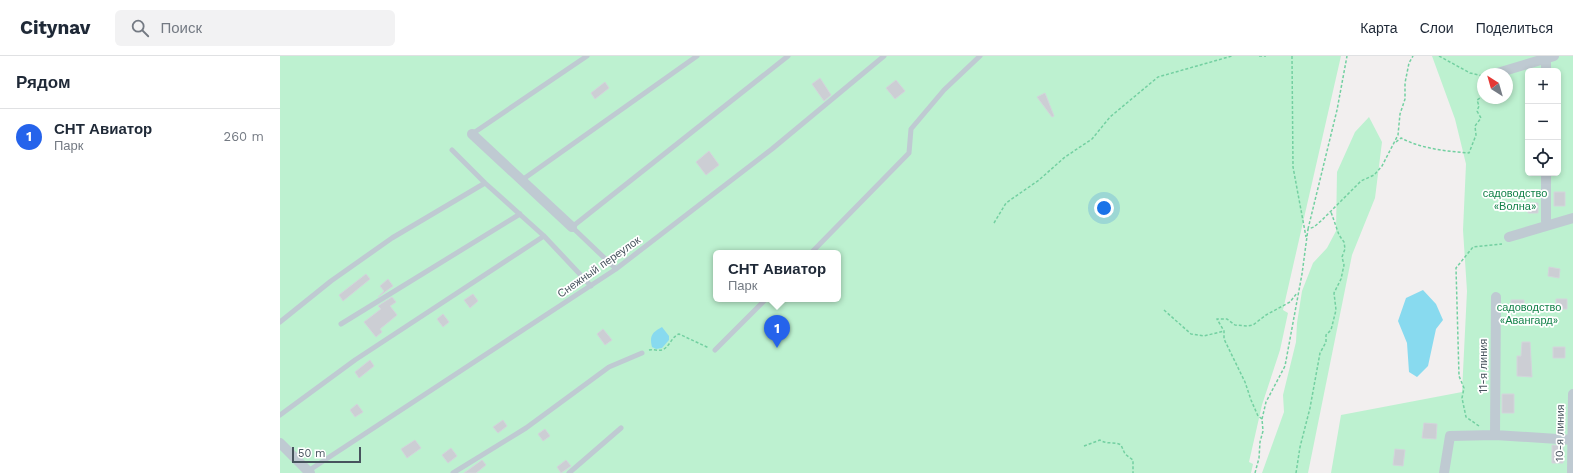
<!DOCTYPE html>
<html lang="ru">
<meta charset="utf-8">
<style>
:root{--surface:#fff;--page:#f2f2f3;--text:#1f2937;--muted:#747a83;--line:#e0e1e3;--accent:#2563eb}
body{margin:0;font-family:"Work Sans",sans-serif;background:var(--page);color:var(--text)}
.controls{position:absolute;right:12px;top:12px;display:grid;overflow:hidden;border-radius:6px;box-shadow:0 2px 6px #0003}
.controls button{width:36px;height:36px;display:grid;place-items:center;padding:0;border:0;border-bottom:1px solid var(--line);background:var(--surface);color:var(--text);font:20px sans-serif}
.compass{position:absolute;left:1197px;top:12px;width:36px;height:36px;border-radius:50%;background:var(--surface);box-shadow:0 2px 6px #0003;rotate:323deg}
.scale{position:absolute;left:12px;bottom:10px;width:69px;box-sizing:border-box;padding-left:4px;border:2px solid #47535d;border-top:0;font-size:11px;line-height:14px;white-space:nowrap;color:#47535d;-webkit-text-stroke:3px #fff;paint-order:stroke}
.you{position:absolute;left:824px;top:152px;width:14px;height:14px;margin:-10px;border:3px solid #fff;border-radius:50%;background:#1a73e8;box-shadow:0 0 0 6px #1a73e833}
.badge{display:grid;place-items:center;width:26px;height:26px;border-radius:50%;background:var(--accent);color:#fff;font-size:13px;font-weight:700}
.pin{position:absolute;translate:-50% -33px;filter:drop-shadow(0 1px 2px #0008)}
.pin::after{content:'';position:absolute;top:21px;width:14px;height:12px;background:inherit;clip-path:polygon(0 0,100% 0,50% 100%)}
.popup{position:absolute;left:433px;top:194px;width:128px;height:52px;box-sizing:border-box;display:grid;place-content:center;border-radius:6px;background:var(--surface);filter:drop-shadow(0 1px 3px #0005);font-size:13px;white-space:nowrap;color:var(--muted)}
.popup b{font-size:15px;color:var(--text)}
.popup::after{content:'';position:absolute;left:50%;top:100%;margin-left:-8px;border:8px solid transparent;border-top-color:var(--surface)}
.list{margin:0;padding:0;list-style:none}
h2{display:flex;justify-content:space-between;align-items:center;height:52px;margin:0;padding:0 16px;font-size:17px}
h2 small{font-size:13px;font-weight:400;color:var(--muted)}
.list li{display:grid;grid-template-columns:26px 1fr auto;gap:12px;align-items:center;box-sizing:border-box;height:56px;padding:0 16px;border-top:1px solid var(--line)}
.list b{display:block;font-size:15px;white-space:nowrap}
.list p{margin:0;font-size:13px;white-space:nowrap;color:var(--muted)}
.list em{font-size:13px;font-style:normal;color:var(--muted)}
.icon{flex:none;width:22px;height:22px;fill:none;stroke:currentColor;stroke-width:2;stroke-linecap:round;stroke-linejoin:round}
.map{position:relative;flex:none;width:1293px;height:417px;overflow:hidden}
header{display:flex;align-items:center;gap:24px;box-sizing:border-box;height:56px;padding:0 20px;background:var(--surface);border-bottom:1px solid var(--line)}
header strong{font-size:19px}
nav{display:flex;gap:22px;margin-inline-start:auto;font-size:14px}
.search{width:280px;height:36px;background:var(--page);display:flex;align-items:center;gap:10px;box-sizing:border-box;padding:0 14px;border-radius:6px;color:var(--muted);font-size:15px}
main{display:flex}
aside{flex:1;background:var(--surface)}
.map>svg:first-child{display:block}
.green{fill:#bdf1d0;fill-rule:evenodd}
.water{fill:#88daef}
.building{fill:#ccced4;stroke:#d3d5db}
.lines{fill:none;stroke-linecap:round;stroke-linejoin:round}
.path{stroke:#73d0a1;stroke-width:1.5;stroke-dasharray:3 2;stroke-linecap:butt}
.service{stroke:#bfcad2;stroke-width:5}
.minor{stroke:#bfcad2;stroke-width:10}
.labels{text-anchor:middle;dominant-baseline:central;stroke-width:3.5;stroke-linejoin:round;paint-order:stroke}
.park-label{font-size:11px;fill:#14824a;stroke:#fff}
.street-label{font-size:11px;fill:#47535d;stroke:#fff}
</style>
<header>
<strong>Citynav</strong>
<div class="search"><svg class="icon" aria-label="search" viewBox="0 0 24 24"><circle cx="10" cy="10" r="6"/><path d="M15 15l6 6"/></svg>Поиск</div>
<nav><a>Карта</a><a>Слои</a><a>Поделиться</a></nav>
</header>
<main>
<aside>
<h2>Рядом<small></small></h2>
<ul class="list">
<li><span class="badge">1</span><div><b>СНТ Авиатор</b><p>Парк</p></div><em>260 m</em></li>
</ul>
</aside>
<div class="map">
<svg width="1293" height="417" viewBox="0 0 1293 417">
<rect width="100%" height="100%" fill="#f2efef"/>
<path class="green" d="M0 0H1061L1003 254 1008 257 1000 294 982 349 969 406 973 408 971 417H0ZM436 197H558V243H436Z
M1152 0H1293V417H1051L1061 359 1182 336 1187 235 1183 174 1186 108 1175 63ZM1248 15H1278V117H1248ZM1203 18H1227V42H1203Z
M1089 61 1102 86 1095 142 1072 199 1028 417H982L1004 356 1003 339 1016 286 1017 267 1022 235 1033 207 1047 192 1056 175 1057 116 1075 76Z"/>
<path class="water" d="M1143 234 1156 248 1163 264 1156 273 1148 310 1137 321 1129 316 1127 287 1118 265 1126 242Z
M382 271 389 280V284L382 292 376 293 372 291C369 279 373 276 382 271Z"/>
<path class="building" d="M540 22 551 39 544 45 532 28Z
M616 24 625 35 615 43 606 32Z
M325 26 329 32 315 43 311 37Z
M765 37 774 60 772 61 757 41Z
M429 95 439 109 426 119 416 106Z
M1274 136H1285V150H1274Z
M1248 147H1258V157H1248Z
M1269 211 1280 213 1279 222 1268 220Z
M86 218 90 223 63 245 59 239Z
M108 223 113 230 98 241 104 235 100 230Z
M193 238 198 245 190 252 184 244Z
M112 241 116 246 110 250 117 259 100 273 102 276 96 281 84 266 101 253 98 250Z
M1276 243H1287V253H1276Z
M1231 244H1244V253H1231Z
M163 258 169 266 163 271 157 263Z
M323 273 332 284 325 289 317 278Z
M1242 286H1250L1252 321 1237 320V300H1241Z
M1273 291H1285V302H1273Z
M90 304 94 310 79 322 75 316Z
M1222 338H1234V357H1222Z
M77 348 83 356 75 361 70 354Z
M223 364 227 370 218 377 213 371Z
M1144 367 1157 368 1156 383 1142 382Z
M265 373 270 380 263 385 258 378Z
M135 384 141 392 127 402 121 393Z
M1272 389 1283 390V407H1272Z
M171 392 177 400 168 407 162 399Z
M1115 393 1125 394 1123 410 1113 409Z
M202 404 206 409 196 417H184Z
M286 404 291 410 281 417 277 411Z"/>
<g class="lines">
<path class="path" d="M979 0H986
M1012 0 1013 111 1026 181
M1159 0 1190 17 1203 20
M1202 20 1201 33 1203 39
M1116 86 1121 82C1142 93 1166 95 1189 97L1196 79 1195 70 1201 62 1197 55 1199 50 1197 44 1203 40
M714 167 726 147 759 124 785 101 812 83 830 61 878 21 952 0
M1028 173 1057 54 1067 0
M884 254 911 278 924 280 944 275
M369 294C373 293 378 295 382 294 390 291 391 281 399 278L429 292
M982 363 978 360 971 344 965 326 944 283V275L937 263H947L955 269 967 270 973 269 986 259 1010 246 1017 237
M1199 370 1186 361 1182 342 1184 332 1179 320 1176 212 1193 191 1222 188
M804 390 820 384C827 389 835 385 841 389L845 398 853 404V417
M975 417 979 402 980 386 983 375 982 363 986 346 1005 310 1022 218 1028 173 1034 171 1042 164 1081 125 1094 119 1102 110 1118 79 1120 58 1125 43V27L1129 7 1133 0
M1016 417 1020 391 1030 352 1040 297 1046 286V279L1051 274 1056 254 1054 237 1061 223 1064 209 1062 201 1065 193 1064 186 1059 179 1051 156"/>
<path class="service" d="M192 78 307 0
M172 94 205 127 264 180 311 230
M242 124 417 0
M531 197 629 97 631 73 664 34 700 0
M336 213 292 171 508 0
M0 266 51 225 112 182 205 127
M61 268 240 158
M435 294 486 243
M0 359 75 304 264 180
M28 415 336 213 492 93 604 0
M173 417 246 372 329 311 362 297
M289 417 341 372"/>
<path class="minor" d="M1266 15V0
M1214 18 1274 0
M192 78 292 171
M1266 117V165
M1229 181 1293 162
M1215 379 1216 241
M0 387 30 417
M1164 417 1170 380 1215 379 1293 384
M1292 417 1293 338"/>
</g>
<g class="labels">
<g class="park-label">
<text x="1235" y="137">садоводство<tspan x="1235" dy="13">«Волна»</tspan></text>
<text x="1249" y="251">садоводство<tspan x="1249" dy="13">«Авангард»</tspan></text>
</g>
<g class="street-label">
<text transform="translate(319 211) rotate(-35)">Снежный переулок</text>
<text transform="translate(1203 310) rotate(-90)">11-я линия</text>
<text transform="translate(1280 377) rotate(-89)">10-я линия</text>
</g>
</g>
</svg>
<div class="controls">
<button>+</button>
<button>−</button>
<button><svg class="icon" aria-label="locate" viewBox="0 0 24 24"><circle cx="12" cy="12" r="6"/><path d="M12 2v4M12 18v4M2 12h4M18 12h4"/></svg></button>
</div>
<svg class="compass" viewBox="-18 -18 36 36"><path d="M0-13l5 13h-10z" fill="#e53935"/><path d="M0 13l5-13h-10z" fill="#747a83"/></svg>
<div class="scale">50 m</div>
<div class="you"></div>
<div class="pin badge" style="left:497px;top:292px">1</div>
<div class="popup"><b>СНТ Авиатор</b>Парк</div>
</div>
</main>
